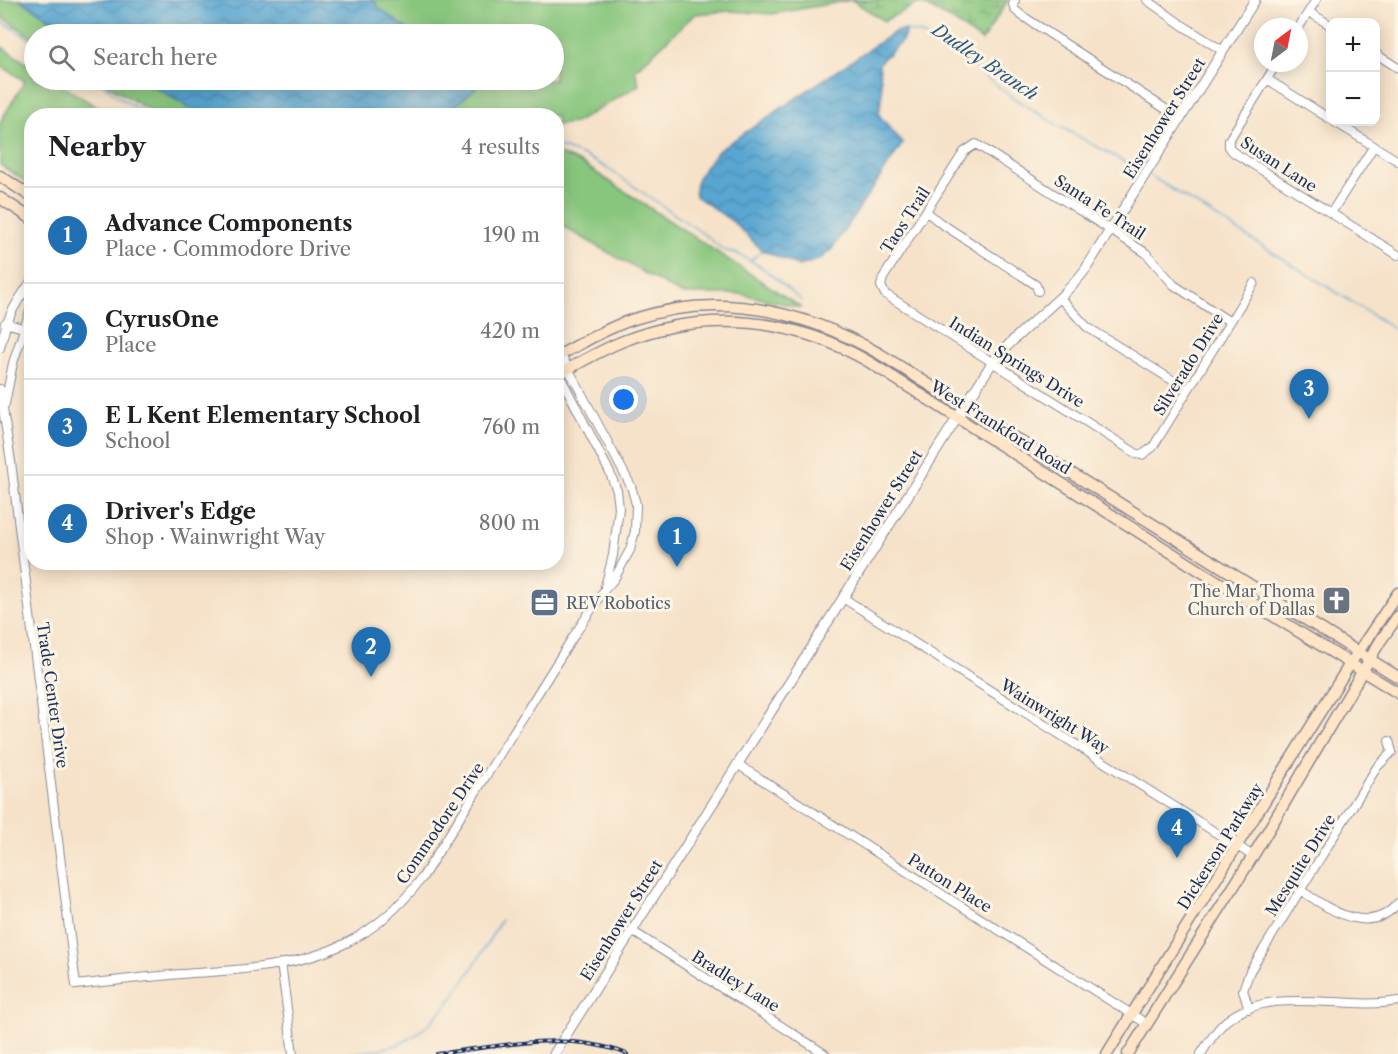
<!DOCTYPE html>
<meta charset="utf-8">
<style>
:root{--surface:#fff;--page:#f6f6f6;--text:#202124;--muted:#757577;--line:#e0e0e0;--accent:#1f6fb2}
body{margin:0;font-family:"Libre Caslon Text",serif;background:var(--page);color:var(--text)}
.controls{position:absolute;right:18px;top:18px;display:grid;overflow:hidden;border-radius:12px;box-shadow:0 3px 15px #0003}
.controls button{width:54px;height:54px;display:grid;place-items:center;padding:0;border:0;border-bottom:2px solid var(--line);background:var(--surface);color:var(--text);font:30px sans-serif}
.compass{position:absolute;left:1254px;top:18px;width:54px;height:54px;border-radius:50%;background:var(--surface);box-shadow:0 3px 15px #0003;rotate:32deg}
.you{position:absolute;left:624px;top:400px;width:21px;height:21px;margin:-15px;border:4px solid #fff;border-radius:50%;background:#1a73e8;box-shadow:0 0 0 9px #1a73e833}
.badge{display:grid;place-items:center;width:39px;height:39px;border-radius:50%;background:var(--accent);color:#fff;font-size:20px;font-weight:700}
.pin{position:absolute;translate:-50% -50px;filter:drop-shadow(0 2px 3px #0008)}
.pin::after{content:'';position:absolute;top:32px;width:21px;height:18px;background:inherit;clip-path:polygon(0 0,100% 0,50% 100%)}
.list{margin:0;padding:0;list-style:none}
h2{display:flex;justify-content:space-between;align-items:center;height:78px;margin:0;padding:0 24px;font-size:26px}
h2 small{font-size:20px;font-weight:400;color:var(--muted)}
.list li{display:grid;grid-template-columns:39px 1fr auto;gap:18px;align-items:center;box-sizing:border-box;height:96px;padding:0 24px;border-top:2px solid var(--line)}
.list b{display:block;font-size:22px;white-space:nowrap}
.list p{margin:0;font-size:20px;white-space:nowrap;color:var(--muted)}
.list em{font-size:20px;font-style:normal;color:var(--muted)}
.icon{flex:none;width:33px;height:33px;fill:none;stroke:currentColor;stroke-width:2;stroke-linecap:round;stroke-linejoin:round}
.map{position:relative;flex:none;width:1398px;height:1054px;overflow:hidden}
.search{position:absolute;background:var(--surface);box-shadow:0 3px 15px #0003;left:24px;top:24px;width:540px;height:66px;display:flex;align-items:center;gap:15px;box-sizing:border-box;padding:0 21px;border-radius:33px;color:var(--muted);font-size:22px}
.panel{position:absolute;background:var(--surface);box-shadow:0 3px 15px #0003;left:24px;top:108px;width:540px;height:462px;border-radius:24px}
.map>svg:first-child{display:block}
.grass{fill:#88c67d;stroke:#527a6e;stroke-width:1.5}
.wetland{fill:url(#wetland-marsh);stroke:#527a6e;stroke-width:1.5}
.water{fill:url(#water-waves);stroke:#3a6a98;stroke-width:1.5}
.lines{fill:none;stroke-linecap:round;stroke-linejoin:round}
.stream{stroke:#58a6d1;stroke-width:1.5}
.minor-casing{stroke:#888894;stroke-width:10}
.tertiary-casing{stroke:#888894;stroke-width:11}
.secondary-casing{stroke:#888894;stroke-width:13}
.minor{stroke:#fff;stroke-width:8}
.tertiary{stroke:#fff;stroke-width:9}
.secondary{stroke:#ffe4c6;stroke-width:10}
.rail-casing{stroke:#1b2f5e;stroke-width:4}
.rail{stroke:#fcf5e5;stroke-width:1.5;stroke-dasharray:4.5;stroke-linecap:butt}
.labels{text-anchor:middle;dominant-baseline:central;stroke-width:6;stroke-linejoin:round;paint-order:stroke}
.street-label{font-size:16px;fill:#1b2f5e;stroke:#fcf5e5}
.worship-label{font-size:16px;fill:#5b616d;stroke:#fcf5e5;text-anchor:end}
.service-label{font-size:16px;fill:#4e5e75;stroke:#fcf5e5;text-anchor:start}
.water-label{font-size:18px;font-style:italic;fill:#305986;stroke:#fcf5e5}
</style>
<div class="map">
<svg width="1398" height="1054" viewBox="0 0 1398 1054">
<defs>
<pattern id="wetland-marsh" width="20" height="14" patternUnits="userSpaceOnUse" patternTransform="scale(1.5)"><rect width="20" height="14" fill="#88c67d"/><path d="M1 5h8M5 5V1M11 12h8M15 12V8" fill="none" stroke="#6ea16a"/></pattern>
<pattern id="water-waves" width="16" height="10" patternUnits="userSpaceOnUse" patternTransform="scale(1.5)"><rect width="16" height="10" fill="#58a6d1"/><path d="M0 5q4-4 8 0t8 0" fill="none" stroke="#4888ad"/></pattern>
</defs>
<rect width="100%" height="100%" fill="#fcf5e5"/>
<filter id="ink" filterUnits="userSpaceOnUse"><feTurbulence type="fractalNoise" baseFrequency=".0167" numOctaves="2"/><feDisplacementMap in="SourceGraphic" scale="12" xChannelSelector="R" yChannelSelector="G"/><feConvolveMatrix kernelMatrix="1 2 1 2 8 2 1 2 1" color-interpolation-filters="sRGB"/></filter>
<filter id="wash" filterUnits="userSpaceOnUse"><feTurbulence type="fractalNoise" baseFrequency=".008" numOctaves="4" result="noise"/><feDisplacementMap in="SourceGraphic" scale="24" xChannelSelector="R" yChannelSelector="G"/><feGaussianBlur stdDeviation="1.35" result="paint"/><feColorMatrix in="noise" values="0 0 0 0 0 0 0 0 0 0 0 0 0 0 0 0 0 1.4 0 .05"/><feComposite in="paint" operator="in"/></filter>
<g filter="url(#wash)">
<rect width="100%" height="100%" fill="#f6e2c9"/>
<path class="grass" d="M0 0H852L772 14 730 11 695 14 635 70 639 85 575 123 557 125 556 116 157 115 100 80H554V34H34V38L0 16Z
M0 46 34 68V80H53L110 115 32 116 31 185 0 165V122L25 81 0 65Z
M557 153 583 164 802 308 741 294H681L557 223Z"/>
<path class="wetland" d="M852 0H1008L982 41 950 19 920 3 884 21Z"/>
<path class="water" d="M20 0H373L378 7 414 34H74Z
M906 30 903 40 879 63 882 92 879 115 903 143 832 249 820 259 799 266 762 250 733 222 696 196C691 179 709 162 719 150L896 31Z
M144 80H466L476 88 444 115H200Z"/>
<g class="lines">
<path class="stream" d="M0 21 34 41
M906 31 919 33 970 64 1009 95 1052 122 1143 172
M97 80 117 96 149 116
M556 146 587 157 607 168 708 237 723 250 738 254 750 261 764 249
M1149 175 1398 331
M751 261 763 268 802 301
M348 1054C365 1052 383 1050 399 1044 446 1023 475 963 501 920"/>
</g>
</g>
<g filter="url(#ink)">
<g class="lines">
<defs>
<path id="minor" d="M1015 0 1013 4 1015 10 1021 15 1181 119
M1147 0 1182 25 1223 51
M1309 12 1330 25
M1299 27 1316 0
M1376 54 1398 68
M1277 63 1229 140V147L1233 152 1398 255
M1267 79 1330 119
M1335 122 1398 161
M927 212 939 222 1036 285 1038 291
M1331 213 1374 146
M1061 299 1087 327 1188 390
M1230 322 1174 285 1146 253 976 144 964 152 883 278 881 286 885 294 1137 454 1142 455 1153 447 1254 283
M5 323 23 328
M0 348C7 316 14 306 32 280
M558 372 610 473 617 491 619 508 613 555 605 587
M0 389 11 462 76 985C111 981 145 977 181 974 235 970 297 968 346 943 377 928 402 904 422 878L573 637 605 589 614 579 630 550 635 531 636 504 631 486 561 355
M5 404 13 363 32 305
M843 598 1253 856
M1389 741 1392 752
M737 764 1147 1024
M1300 890C1329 909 1369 938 1398 903
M632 931 825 1054
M281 963 293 1054
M1249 1009 1243 990 1250 971 1367 783 1377 767 1392 752
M1201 1054C1208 1043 1216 1030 1226 1021 1271 984 1345 1011 1398 1001"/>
<path id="tertiary" d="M554 1054 992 363C1020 328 1058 305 1085 270L1255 0"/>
<path id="secondary" d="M0 176 32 197
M0 198 32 219
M556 357C582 343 607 328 634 319 721 291 803 310 880 354L1398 677
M556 376C579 363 602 349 626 340 706 309 795 318 869 362L1199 570 1398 693
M1107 1054 1350 664 1398 593
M1128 1054 1253 856 1381 640 1398 616"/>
</defs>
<use href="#minor" class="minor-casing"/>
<use href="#tertiary" class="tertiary-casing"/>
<use href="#secondary" class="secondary-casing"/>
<use href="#minor" class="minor"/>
<use href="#tertiary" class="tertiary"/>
<use href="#secondary" class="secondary"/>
<defs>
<path id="rail" d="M437 1054C499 1046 566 1030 627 1054"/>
</defs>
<use href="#rail" class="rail-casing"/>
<use href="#rail" class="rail"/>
</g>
</g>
<defs>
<symbol id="church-square" viewBox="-11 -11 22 22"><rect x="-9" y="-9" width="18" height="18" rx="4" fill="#6b7280" stroke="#fcf5e5"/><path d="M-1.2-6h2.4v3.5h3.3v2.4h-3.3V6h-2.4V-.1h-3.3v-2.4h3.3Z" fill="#fff"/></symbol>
<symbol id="office-square" viewBox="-11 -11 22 22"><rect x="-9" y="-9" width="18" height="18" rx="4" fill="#5c6f8a" stroke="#fcf5e5"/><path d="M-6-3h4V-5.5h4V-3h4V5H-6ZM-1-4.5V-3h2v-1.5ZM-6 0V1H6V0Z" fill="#fff"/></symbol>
</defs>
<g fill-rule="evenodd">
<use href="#church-square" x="1320" y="584" width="33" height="33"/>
<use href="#office-square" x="528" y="586" width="33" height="33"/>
</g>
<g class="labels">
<g class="street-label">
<text transform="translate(1164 118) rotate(-58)">Eisenhower Street</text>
<text transform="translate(1279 164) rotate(33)">Susan Lane</text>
<text transform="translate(1100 207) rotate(33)">Santa Fe Trail</text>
<text transform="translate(905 220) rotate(-57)">Taos Trail</text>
<text transform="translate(1017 362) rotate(32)">Indian Springs Drive</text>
<text transform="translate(1188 364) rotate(-58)">Silverado Drive</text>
<text transform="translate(1001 427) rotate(32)">West Frankford Road</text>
<text transform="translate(881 510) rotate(-58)">Eisenhower Street</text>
<text transform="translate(53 695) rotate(82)">Trade Center Drive</text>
<text transform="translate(1055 716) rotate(32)">Wainwright Way</text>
<text transform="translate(440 823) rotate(-56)">Commodore Drive</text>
<text transform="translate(1220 846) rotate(-58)">Dickerson Parkway</text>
<text transform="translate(1300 865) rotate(-58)">Mesquite Drive</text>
<text transform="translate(950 883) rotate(32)">Patton Place</text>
<text transform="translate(621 920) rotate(-58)">Eisenhower Street</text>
<text transform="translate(736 981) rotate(32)">Bradley Lane</text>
</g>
<g class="worship-label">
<text x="1315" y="591">The Mar Thoma<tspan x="1315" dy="18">Church of Dallas</tspan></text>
</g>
<g class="service-label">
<text x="566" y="603">REV Robotics</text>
</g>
<g class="water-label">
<text transform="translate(985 62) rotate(34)">Dudley Branch</text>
</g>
</g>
</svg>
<div class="controls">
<button>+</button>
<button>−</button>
</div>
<svg class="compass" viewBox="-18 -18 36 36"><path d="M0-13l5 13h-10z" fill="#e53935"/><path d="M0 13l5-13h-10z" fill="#757577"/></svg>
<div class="you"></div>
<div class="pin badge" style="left:677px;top:567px">1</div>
<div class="pin badge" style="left:371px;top:677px">2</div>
<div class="pin badge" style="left:1309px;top:419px">3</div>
<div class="pin badge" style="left:1177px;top:858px">4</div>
<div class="search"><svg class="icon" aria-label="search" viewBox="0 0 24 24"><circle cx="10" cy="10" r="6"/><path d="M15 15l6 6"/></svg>Search here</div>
<section class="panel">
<h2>Nearby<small>4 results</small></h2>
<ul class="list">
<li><span class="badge">1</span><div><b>Advance Components</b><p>Place · Commodore Drive</p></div><em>190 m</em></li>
<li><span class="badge">2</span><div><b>CyrusOne</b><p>Place</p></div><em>420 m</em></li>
<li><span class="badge">3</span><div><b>E L Kent Elementary School</b><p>School</p></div><em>760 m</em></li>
<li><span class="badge">4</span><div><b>Driver's Edge</b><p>Shop · Wainwright Way</p></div><em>800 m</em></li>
</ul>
</section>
</div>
